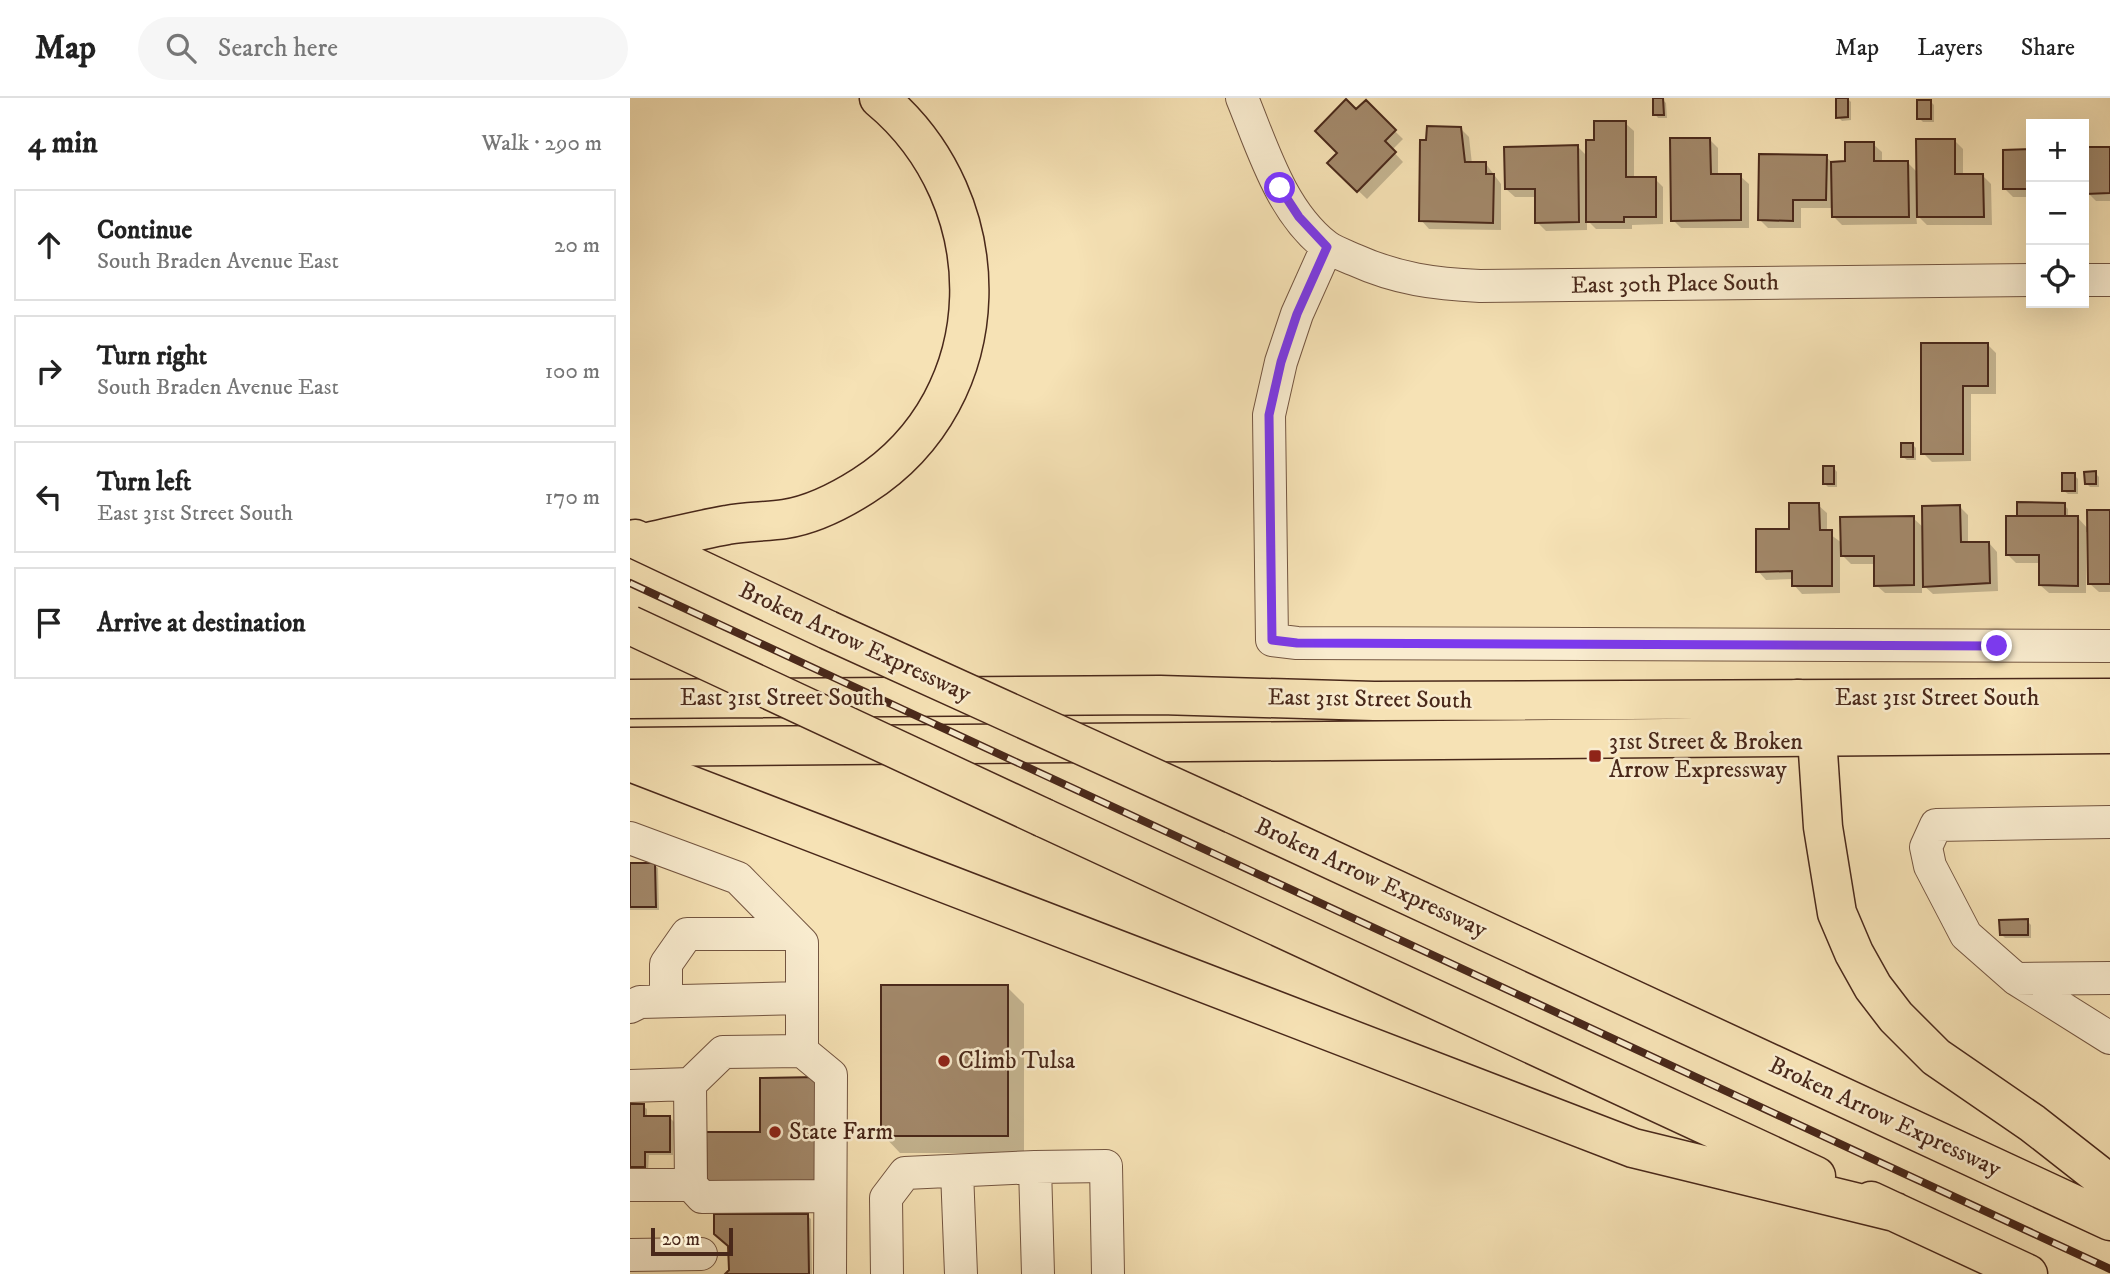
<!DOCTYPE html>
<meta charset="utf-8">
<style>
:root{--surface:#fff;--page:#f6f6f6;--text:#222;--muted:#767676;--line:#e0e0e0}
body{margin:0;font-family:"IM FELL DW Pica",serif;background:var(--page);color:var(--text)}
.controls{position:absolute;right:21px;top:21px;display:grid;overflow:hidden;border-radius:0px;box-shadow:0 7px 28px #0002}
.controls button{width:63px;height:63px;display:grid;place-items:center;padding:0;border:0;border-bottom:2px solid var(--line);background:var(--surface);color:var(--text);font:35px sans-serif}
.scale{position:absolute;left:21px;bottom:18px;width:82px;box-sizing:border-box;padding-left:7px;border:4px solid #49281a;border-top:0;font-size:19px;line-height:24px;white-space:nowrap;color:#49281a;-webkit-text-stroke:5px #f9eccf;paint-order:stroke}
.stop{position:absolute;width:21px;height:21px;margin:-16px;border:5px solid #7c3aed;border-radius:50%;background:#fff}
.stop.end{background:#7c3aed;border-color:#fff;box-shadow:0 2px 7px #0008}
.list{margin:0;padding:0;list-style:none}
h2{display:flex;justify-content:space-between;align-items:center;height:91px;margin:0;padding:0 28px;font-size:30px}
h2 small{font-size:23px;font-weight:400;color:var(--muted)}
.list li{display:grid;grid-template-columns:46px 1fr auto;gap:21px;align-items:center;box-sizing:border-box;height:112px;margin:0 14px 14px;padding:0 14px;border:2px solid var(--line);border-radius:0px}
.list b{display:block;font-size:26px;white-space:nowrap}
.list p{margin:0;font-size:23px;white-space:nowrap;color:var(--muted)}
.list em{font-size:23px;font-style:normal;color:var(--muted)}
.icon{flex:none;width:38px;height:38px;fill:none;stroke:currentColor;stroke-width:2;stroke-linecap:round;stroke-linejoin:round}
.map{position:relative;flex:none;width:1480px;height:1176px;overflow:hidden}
header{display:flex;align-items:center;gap:42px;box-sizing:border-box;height:98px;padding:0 35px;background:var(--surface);border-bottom:2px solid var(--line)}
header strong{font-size:33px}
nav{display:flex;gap:38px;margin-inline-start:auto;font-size:24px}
.search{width:490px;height:63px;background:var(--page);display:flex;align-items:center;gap:18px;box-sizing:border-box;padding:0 24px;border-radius:38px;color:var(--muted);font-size:26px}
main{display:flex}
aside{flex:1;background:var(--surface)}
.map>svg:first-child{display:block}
.shadow{fill:#0003}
.building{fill:#a3896b;stroke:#49281a;stroke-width:2}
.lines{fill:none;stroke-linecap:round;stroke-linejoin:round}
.minor-casing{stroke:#745641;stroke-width:34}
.major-casing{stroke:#49281a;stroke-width:41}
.highway-casing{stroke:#49281a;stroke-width:41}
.minor{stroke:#f9eccf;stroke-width:32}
.major{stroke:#f6e2b5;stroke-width:38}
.highway{stroke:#f6e2b5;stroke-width:38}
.rail-casing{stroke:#49281a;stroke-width:8}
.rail{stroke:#f9eccf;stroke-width:5;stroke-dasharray:16;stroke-linecap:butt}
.highway-bridge-casing{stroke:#49281a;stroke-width:41;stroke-linecap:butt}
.highway-bridge{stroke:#f6e2b5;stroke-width:38}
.route{stroke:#7c3aed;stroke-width:9}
.poi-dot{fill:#8f2418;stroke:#f9eccf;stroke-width:2.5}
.labels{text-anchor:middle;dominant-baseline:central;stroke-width:5;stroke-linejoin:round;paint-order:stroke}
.street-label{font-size:24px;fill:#49281a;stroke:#f9eccf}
.poi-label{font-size:24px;fill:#49281a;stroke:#f9eccf;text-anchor:start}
</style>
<header>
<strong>Map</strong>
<div class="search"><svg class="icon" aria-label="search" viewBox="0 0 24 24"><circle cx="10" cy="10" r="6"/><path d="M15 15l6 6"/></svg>Search here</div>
<nav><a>Map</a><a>Layers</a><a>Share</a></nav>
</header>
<main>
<aside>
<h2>4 min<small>Walk · 290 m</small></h2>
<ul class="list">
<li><svg class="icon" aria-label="ahead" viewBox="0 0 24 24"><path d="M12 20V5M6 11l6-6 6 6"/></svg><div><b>Continue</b><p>South Braden Avenue East</p></div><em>20 m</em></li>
<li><svg class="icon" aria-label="right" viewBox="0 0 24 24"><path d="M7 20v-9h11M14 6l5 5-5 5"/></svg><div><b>Turn right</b><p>South Braden Avenue East</p></div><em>100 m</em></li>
<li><svg class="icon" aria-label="left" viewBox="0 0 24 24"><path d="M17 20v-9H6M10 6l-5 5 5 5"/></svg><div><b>Turn left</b><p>East 31st Street South</p></div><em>170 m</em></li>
<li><svg class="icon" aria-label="arrive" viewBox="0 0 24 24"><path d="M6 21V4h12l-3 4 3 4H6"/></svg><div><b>Arrive at destination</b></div></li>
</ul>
</aside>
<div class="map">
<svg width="1480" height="1176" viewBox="0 0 1480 1176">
<rect width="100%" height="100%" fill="#f6e2b5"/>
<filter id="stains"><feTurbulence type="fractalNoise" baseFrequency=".00286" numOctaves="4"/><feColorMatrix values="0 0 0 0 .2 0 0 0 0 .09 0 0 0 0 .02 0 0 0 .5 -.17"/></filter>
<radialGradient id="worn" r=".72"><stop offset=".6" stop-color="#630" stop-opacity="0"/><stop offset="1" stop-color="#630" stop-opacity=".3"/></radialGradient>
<path class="shadow" d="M1218 1 1221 4V22L1212 23 1208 19Z
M1033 2 1036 5 1037 20H1028L1025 16Z
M1300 3 1304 7V24H1293L1289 20Z
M736 5 773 41 762 52 773 64 737 101 699 65 709 55 727 14Z
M995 25 1004 33V81H1025L1033 89V126L1002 127V131H966L957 122V132L916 133 907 124V99H885L876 91 948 49 958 59 965 44Z
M831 31 839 39 842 66H856L871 86V132L799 131 791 122Z
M1080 42 1088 50V78H1110L1119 86V130H1051L1043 122Z
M1325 43 1333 51V78H1353L1361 86 1362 127H1297L1286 116 1287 126 1212 127 1204 119 1203 110H1171V130H1138L1130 122 1196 59 1203 65H1217L1243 46 1252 54V65H1278L1288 75Z
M1480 50V103H1466L1458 95V51Z
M1401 53V99H1383L1375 91 1374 54Z
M1454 61 1455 128H1454Z
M1357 246 1366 255V296H1341V363L1302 364 1293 355Z
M1282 346 1286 350V362H1277L1273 359Z
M1204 370 1207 374V389H1198L1195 386Z
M1465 375 1469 379V389H1460L1456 385Z
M1444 377 1448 381V396H1438L1434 393Z
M1188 407 1197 415V434L1212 445 1283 420 1294 430 1330 409 1338 417V446L1359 445 1367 454 1368 493 1303 496 1292 486V495H1255L1246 487V466H1221L1210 455V495L1172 496 1164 487V481L1136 482 1128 473 1161 432Z
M1434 407 1438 411V420H1448L1459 432V414H1480V494H1469L1460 486 1459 434H1456V495H1419L1410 487 1411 465H1386L1377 456 1391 420Z
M0 766 24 767 28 770 29 812H0Z
M1397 823 1401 827V840H1375L1371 836Z
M377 889 394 906V1055H270L253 1037Z
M0 1008H13L17 1011V1020H40L44 1024 43 1057H19L18 1073 0 1072Z
M177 1118 181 1121 182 1176H97Z"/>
<path class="building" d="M1023 0H1033L1034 17H1023Z
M1206 0H1218V19L1206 20Z
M716 1 726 11 736 2 766 32 755 43 766 54 727 94 697 65 707 55 685 33Z
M1287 2H1301V21H1287Z
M964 23H996V79H1026V119H994V124H956V42H964Z
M797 28 831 29 835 64H856V76H864L863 125 789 123 790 42H796Z
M1040 40H1080L1081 76H1111V122L1041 123Z
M1286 41H1325V76H1353L1354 119H1287Z
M1215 44H1244V63H1278L1279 119H1202L1201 64 1215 63Z
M948 47 949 124 905 125V91H875L874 49Z
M1456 49H1480V95L1456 96Z
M1401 51V91H1373V52Z
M1129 56 1197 57 1196 102H1163V123L1128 122Z
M1291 245H1358V288H1333V356H1291Z
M1271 345H1283V359H1271Z
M1193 368H1204V386H1193Z
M1466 373V386H1455L1454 374Z
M1432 375H1445V393H1432Z
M1387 404 1435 405V418H1387Z
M1159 405H1189L1190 432H1202V488H1162V473L1126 474V431H1159Z
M1330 407 1331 444H1359L1360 485 1293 489 1292 408Z
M1457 412H1480V486H1458Z
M1284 418V487L1244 488V458H1211L1210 419Z
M1376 418H1448V488L1409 487V457H1376Z
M0 765H25L26 809H0Z
M1398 821V837H1370L1369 822Z
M251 887H378V1038H251Z
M187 979 188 1089 77 1090 76 1034H130V980Z
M0 1006H14V1018H40V1054H15V1069H0Z
M84 1116H178L179 1176H95L99 1172 98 1148 84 1136Z"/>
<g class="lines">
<defs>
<path id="minor" d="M612 0C633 51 651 113 696 148 704 154 716 158 725 162 767 181 805 186 850 188L1401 182
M697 149 667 216 651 264 639 317 642 542 667 545 1480 548
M1454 182H1480
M1480 724 1306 727 1296 749 1300 768 1336 837 1386 881 1480 940
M0 740 108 780 172 845V900
M1386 881 1480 880
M36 903V866L57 836H163
M0 909 10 904 172 900V953L201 977 200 1176
M60 986 61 1087 72 1099 200 1098
M0 988 60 986 93 954 172 953
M405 1069 476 1068 478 1176
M327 1073 331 1176
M0 1087H61
M0 1157 71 1156
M257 1176 256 1100 275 1075 405 1069 408 1176"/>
<path id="major" d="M0 601 530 597 744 603 1480 600
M0 649 1480 636"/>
<path id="highway" d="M5 441 198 532
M14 445C41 439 69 432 97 427 116 423 136 424 155 421 181 417 211 402 233 388 372 299 372 102 249 0
M1168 601 1187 639 1193 729 1207 815 1224 855 1243 889 1266 919 1306 959 1402 1025 1480 1086
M0 664 1003 1050 1265 1114
M603 716 1480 1123
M414 720 1186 1078
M1241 1103 1398 1176"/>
</defs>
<use href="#minor" class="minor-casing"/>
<use href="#major" class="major-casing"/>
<use href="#highway" class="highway-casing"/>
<use href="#minor" class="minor"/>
<use href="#major" class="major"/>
<use href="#highway" class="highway"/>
<defs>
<path id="rail" d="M0 485 1480 1171"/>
</defs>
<use href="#rail" class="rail-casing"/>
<use href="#rail" class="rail"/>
<defs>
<path id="highway-bridge" d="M0 527 414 720
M198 532 603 716"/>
</defs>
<use href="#highway-bridge" class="highway-bridge-casing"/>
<use href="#highway-bridge" class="highway-bridge"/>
</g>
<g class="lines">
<path class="route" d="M650 90 669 119 697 149 667 216 651 264 639 317 642 542 667 545 1367 548"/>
</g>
<g class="poi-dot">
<rect x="958" y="651" width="14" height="14" rx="3.5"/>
<circle cx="314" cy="963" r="7"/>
<circle cx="145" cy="1034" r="7"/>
</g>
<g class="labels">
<g class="street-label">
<text transform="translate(1045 186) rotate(-1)">East 30th Place South</text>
<text transform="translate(225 544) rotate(25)">Broken Arrow Expressway</text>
<text x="152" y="600">East 31st Street South</text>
<text x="1307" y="600">East 31st Street South</text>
<text transform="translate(740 601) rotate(1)">East 31st Street South</text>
<text transform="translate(741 780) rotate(25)">Broken Arrow Expressway</text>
<text transform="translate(1255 1019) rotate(25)">Broken Arrow Expressway</text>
</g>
<g class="poi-label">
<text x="979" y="644">31st Street &amp; Broken<tspan x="979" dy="28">Arrow Expressway</tspan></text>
<text x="328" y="963">Climb Tulsa</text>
<text x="159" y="1034">State Farm</text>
</g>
</g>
<rect width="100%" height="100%" filter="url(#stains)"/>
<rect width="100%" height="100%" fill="url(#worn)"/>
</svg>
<div class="controls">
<button>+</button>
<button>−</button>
<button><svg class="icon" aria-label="locate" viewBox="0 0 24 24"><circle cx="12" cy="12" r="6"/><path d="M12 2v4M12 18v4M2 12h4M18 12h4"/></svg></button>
</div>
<div class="scale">20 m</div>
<div class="stop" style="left:650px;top:90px"></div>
<div class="stop end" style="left:1367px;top:548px"></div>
</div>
</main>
